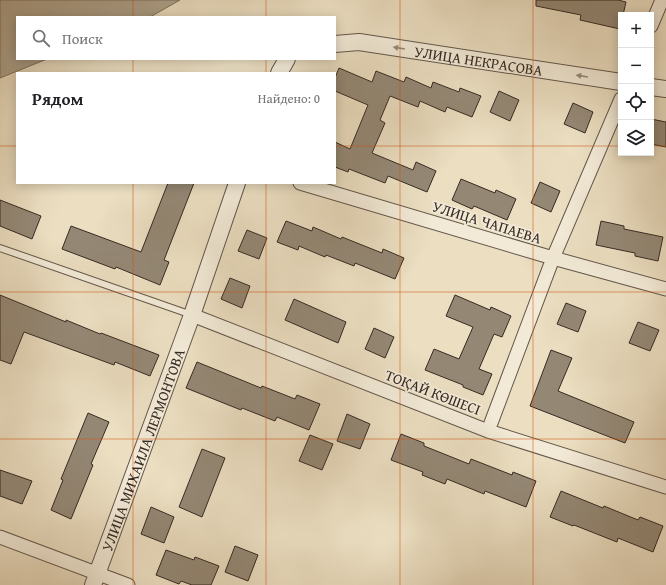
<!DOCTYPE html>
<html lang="ru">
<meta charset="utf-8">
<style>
:root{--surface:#fff;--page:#f2f2f2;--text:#202124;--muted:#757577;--line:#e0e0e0}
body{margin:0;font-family:"Gentium Book Plus",serif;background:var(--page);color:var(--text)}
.controls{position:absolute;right:12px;top:12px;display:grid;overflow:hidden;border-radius:0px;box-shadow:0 2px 10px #0003}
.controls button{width:36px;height:36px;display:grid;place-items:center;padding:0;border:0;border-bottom:1px solid var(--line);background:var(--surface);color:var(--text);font:20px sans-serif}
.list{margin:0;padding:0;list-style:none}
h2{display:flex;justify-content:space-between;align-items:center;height:52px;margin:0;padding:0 16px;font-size:17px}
h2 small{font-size:13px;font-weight:400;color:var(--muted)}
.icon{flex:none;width:22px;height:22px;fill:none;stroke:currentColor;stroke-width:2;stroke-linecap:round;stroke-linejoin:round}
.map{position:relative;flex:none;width:666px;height:585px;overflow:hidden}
.search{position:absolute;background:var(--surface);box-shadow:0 2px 10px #0003;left:16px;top:16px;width:320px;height:44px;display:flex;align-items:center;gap:10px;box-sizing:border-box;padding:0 14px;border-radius:0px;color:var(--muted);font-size:15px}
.panel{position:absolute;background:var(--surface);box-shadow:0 2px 10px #0003;left:16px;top:72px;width:320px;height:112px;border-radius:0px}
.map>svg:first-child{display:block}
.water{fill:#ada18b;stroke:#7d7161}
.building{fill:#948875;stroke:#362a23}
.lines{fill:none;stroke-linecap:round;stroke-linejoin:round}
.service-casing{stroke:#63574a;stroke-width:8}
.minor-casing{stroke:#63574a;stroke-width:15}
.tertiary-casing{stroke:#63574a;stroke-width:18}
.service{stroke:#f2ead7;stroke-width:6}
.minor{stroke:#f2ead7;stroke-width:13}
.tertiary{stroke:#f2ead7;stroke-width:16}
.oneway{fill:#948a7d}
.grid{fill:none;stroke:#d6540e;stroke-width:1;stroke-opacity:0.55}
.labels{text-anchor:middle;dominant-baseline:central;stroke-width:3.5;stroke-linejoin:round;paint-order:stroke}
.street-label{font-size:15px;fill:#362a23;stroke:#f2ead7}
</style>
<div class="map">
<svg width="666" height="585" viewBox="0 0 666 585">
<rect width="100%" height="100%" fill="#ebdec1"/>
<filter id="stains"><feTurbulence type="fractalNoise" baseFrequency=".005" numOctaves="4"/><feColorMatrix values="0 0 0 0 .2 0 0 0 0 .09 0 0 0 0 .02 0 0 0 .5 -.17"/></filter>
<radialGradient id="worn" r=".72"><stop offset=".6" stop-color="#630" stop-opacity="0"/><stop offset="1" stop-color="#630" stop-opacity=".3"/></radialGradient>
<path class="water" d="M0 0H180L150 17H17V59H47L0 78Z"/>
<path class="building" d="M536 0H618L626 2 623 15H621L620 29 580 20 581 15 536 6Z
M339 68 372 82 376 71 404 82 406 77 431 88 433 82 459 92 460 88 481 96 472 117 447 107 445 112 420 101 418 107 390 96 380 120 385 123 372 153 413 170 416 162 436 171 427 192 388 176 385 183 349 169 348 172 335 167V142L350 149 368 105 335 91V78Z
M499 91 519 100 510 121 490 112Z
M573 103 593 112 585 133 564 124Z
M651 119 666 122V147L651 144Z
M461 179 495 193 496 190 516 199 507 220 474 206 472 209 452 200Z
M540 182 560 191 551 212 531 203Z
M168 183H194L164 260 169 262 160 285 116 267 115 269 62 249 71 226 141 252Z
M0 200 41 216 32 239 0 226Z
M286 221 312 231 313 227 341 239 342 237 382 253 383 249 404 258 395 279 355 263 354 266 326 255 325 257 299 246 298 250 277 242Z
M601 221 624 226V229L663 237 658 261 635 256V253L596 245Z
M247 230 267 238 259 259 238 251Z
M230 278 250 286 242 308 221 299Z
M0 295 66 322V320L100 334 101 333 159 355 150 376 115 362 114 365 24 332 11 364 0 360Z
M455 295 490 310 491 307 511 316 502 337 494 334 479 369 492 374 483 395 463 387V385L425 370 434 349 459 359 473 327 446 316Z
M294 299 346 322 338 343 285 320Z
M566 303 586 311 578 332 557 324Z
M638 322 659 330 650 351 629 343Z
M374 328 394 337 385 358 365 349Z
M551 350 572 358 558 391 634 422 625 443 530 406Z
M197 362 261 388 262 386 295 399 297 395 320 404 309 430 277 417 275 421 242 408 241 410 186 388Z
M88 413 109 422 91 464 93 465 71 519 51 510 63 480 61 479Z
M347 414 370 424 360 449 337 441Z
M401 434 424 443V446L469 464 471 459 512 475 513 472 536 481 526 507 485 491 484 494 447 479 445 484 422 475 423 472 391 460Z
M310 435 333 444 322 470 299 461Z
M202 449 225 458 202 517 179 507Z
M0 470 32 481 22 504 0 496Z
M561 491 603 508 604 506 638 520 640 517 663 526 653 552 618 538 617 542 574 525 573 526 550 517Z
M151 507 174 517 164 543 141 534Z
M235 546 258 555 248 581 225 572Z
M166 550 194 560 195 557 219 566 211 585H192L181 581 179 584 156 575Z"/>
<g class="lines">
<defs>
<path id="service" d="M0 248 192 315"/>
<path id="minor" d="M651 26 662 0
M300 183 553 258 666 289
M192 315 488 431 666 487
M488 431 553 258 621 99
M0 537 128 585"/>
<g id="tertiary">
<path id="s1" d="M335 44 359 42 621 82"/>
<path d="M279 73 287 59"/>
<path d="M651 87 666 89"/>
<path id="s2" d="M93 585 192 315 237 183"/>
</g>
</defs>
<use href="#service" class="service-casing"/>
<use href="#minor" class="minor-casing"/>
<use href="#tertiary" class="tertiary-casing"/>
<use href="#service" class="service"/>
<use href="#minor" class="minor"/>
<use href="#tertiary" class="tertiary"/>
</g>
<defs><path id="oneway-solid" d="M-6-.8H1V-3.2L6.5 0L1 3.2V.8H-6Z"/></defs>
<g class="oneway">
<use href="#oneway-solid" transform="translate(399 48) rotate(-171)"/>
<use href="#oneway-solid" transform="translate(582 76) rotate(-171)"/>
</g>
<path class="grid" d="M133 0V17M266 0V17M400 0V585M533 0V585M133 59V73M266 59V73M0 146H17M335 146H621M651 146H666M133 183V585M266 183V585M0 292H666M0 439H666"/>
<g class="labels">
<g class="street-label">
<text stroke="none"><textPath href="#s1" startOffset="145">УЛИЦА НЕКРАСОВА</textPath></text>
<text transform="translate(487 222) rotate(17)">УЛИЦА ЧАПАЕВА</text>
<text transform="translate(433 392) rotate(21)">ТОҚАЙ КӨШЕСІ</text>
<text stroke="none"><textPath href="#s2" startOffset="144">УЛИЦА МИХАИЛА ЛЕРМОНТОВА</textPath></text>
</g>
</g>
<rect width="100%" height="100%" filter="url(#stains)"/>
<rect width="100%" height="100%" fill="url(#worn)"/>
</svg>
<div class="controls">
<button>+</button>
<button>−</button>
<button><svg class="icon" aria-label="locate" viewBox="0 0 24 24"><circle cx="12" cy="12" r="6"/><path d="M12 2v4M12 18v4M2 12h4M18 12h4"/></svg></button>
<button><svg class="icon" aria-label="layers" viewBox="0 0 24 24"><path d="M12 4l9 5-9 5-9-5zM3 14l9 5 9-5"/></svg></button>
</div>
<div class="search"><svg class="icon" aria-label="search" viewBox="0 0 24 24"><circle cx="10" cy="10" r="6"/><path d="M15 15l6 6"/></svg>Поиск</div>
<section class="panel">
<h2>Рядом<small>Найдено: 0</small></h2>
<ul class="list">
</ul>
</section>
</div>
